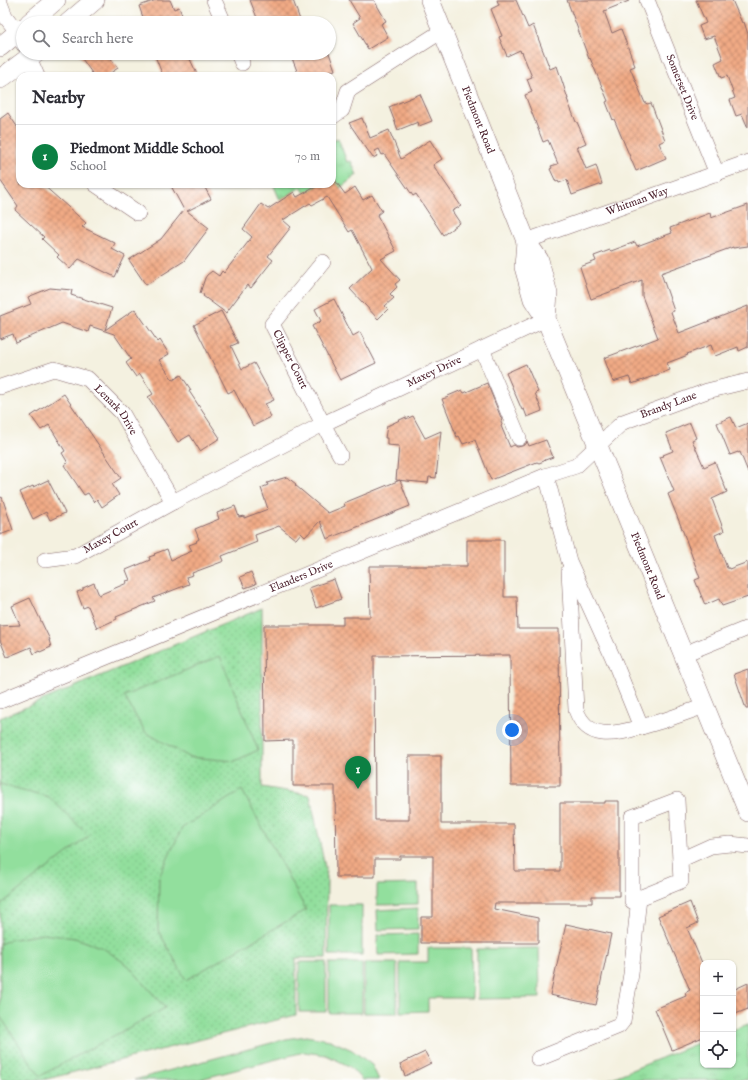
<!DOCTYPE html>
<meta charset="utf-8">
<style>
:root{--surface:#fff;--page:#f7f7f7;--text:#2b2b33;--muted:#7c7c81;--line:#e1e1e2;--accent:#0b8043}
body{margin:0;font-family:"IM FELL English",serif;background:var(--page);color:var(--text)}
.controls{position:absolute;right:12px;bottom:12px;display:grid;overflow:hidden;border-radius:8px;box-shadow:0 1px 3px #0004}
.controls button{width:36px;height:36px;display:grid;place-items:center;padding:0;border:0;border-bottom:1px solid var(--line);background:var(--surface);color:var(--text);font:20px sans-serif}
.you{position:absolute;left:512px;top:730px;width:14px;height:14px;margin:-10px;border:3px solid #fff;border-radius:50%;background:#1a73e8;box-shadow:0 0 0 6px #1a73e833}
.badge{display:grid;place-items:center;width:26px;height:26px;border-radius:50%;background:var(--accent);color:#fff;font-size:13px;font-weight:700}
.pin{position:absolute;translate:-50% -33px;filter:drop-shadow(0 1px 2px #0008)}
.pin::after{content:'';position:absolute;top:21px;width:14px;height:12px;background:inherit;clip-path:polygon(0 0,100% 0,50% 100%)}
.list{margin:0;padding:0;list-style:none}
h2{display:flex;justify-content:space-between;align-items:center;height:52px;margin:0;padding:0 16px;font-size:17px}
h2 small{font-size:13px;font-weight:400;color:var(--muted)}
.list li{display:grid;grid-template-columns:26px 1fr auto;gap:12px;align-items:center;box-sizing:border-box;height:64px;padding:0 16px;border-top:1px solid var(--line)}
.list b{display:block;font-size:15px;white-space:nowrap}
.list p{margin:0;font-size:13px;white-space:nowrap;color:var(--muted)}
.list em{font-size:13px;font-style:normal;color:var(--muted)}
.icon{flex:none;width:22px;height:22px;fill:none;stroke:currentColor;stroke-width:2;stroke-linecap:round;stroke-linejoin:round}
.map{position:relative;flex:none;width:748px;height:1080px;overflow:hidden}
.search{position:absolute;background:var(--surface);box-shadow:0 1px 3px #0004;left:16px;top:16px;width:320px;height:44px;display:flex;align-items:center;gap:10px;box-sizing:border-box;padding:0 14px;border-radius:22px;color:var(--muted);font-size:15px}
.panel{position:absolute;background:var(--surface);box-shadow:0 1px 3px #0004;left:16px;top:72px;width:320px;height:116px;border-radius:12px}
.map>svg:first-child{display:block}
.grass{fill:url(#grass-dots);stroke:#6e7f64}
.park{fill:url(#park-tufts);stroke:#6e7f64}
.garden{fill:#92df9d;stroke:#6e7f64}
.building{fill:url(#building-cross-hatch)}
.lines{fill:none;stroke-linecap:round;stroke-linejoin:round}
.minor-casing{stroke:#86686a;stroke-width:16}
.major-casing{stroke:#86686a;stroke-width:20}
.minor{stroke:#fff;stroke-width:15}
.major{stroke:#fff;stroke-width:19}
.labels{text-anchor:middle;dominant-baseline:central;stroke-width:3;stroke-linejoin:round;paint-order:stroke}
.street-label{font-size:11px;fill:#4a1f2b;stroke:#fff}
</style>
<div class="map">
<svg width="748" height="1080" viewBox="0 0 748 1080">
<defs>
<pattern id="grass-dots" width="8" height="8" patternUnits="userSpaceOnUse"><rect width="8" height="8" fill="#92df9d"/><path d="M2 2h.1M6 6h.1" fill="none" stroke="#7fbf87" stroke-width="1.8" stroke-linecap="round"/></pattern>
<pattern id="park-tufts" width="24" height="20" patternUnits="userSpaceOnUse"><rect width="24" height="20" fill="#92df9d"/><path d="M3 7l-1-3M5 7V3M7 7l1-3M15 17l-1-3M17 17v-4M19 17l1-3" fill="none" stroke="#7fbf87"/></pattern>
<pattern id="building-cross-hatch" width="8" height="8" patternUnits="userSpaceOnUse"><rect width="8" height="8" fill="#f1aa85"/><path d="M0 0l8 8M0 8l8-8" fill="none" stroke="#c58a6d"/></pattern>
</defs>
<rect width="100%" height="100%" fill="#fff"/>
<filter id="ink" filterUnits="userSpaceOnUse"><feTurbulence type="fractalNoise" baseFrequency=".025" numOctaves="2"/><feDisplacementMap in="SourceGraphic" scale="8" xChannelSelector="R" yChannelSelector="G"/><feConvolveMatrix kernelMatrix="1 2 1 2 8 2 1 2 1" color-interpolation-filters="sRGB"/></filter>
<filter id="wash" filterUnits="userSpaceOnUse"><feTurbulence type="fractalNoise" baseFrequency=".012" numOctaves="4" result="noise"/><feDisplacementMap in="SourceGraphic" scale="16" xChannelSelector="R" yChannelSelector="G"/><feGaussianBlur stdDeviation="0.9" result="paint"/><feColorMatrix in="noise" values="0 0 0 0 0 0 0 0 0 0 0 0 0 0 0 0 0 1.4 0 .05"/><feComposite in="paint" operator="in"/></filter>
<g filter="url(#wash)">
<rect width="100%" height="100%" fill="#f4f1e0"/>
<path class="grass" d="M262 608V787L310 795 327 877 326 958H296V1015L43 1080H2L0 1075V718Z"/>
<path class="park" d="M338 138 347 162 351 161 357 175 340 188 334 179 332 181V141Z
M273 184H328L320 185 305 193 301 187 280 200Z
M748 1024V1080H607L703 1041V1065H733V1030Z"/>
<path class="garden" d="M220 656 258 750 235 761 189 757 145 732 124 696Z
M0 784 49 797 89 836 0 905Z
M242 790 306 910 186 980 158 930 159 877 182 828Z
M418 884V904L377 905V885Z
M329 905H362V955H329Z
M418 908V929L378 930 377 910Z
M43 934 75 938 103 948 129 966 165 1008 40 1076 0 1016V944L9 940Z
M418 934V954L378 955 377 935Z
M428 948H471L472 998H428V1011L400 1012V962H428Z
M539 948 540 998 477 999V949Z
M299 962H326V1012H299Z
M329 963H362V1013H329Z
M364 963H397V1013H364Z
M306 1036 330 1040 352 1050 372 1065 379 1080H362L349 1066 326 1055 304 1052 197 1080H134L286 1039Z"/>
<g id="blocks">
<path class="building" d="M156 0H170L174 9 179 7 185 23H145L139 6Z
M250 0H293L301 23H259Z
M349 0H374L386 21 381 24 388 37 368 49 353 23 360 18Z
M497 0H516L528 28 533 25 550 69 557 66 568 99H567L576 122H577L586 143 577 147 586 169 596 165 602 184 572 195 567 180 559 183 558 181 556 182 550 169 552 168 551 166 558 164 548 140 543 142 525 95 532 92 527 79 532 77 522 52 521 53 520 50 507 56 499 37 502 36 491 9 499 5Z
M567 0H629V1L604 11 612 33 621 29 635 66 630 68 645 103H646L647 104 651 103 665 140 659 143 666 158 636 171 614 119 613 120 606 102 608 101 590 58 589 59Z
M696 0H732L742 23 744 22 748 34V128L742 114 736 116 730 100 735 98 727 76 721 78 715 63 723 59 714 36 704 39 699 26 706 23Z
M78 53H107L118 68 106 76H94Z
M163 53H187L198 76H163L155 56Z
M290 53H329L335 70 321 75 320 76H299Z
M420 94 432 121 419 126 418 122 398 130 389 107Z
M8 113 20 131V184H42L86 223 82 227 115 243 112 249 125 256 115 277 79 259 70 269 57 257 59 255 42 239 44 237 15 210 18 206 0 180V119Z
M362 118 370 138 389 130 401 159 430 140 442 159 433 165 461 206 452 211 460 223 443 235 416 194 413 196 384 154 382 155 379 149 375 151 377 156 373 158 349 123Z
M334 179 345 194 355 187 363 200 372 195 382 211 377 215 396 251 381 259 400 280 395 284 397 287 390 294 394 298 385 306 388 309 378 319 350 289 372 268 352 230 349 232 327 197 312 205 310 203 283 220 291 227 268 256 273 260 251 288 247 285 226 313 203 296 204 295 200 293 205 278 207 275 212 271 219 276 222 271 224 273 252 237 243 229 261 204 268 209 294 192 297 197 321 184H332V181Z
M170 184H203L211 199 187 211 209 228 184 261 146 285 129 260 161 239 184 210Z
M748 205V246L733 248V247L661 273 674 311 671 312 679 333 748 306V347L739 351 738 347 715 356 711 345 687 354 688 355 667 363 670 370 632 384 629 377 613 382 604 358 658 338 642 296V280L591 299 580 267 596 261 594 256 610 250 611 251 635 242 637 246 672 233 670 228 710 213 711 218Z
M50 288 72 290 71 295 112 308 105 330 135 309 158 342 160 340 169 354 159 360 173 380 181 375 191 390 189 391 220 438 200 451 190 435 178 442 148 397 153 394 140 374 136 377 126 363 131 359 114 334 90 326 88 332 62 323 16 343 13 334 0 339V316L31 304 28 297Z
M334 299 353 336 360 332 376 363 340 380 312 326 321 321 315 309Z
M221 311 238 343 231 346 242 369 254 363 274 400 265 404 271 417 253 426 234 390 228 393 194 325Z
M526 364 538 392 535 393 542 411 527 417 524 409 522 410 506 373Z
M487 383 502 420 501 421 502 425 501 426 510 447 514 445 517 447 522 446 526 444 527 441 529 446 546 440 553 457 545 460 544 461 539 463 537 462 491 480 475 440 463 444 459 436 457 437 442 399 449 397 448 396 462 390 464 393Z
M64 394 121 478 112 484 119 495 102 507 97 499 94 502 88 493 84 495 64 465 68 463 62 453 65 451 49 425 41 430 31 416Z
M413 416 425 438 441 431 436 478 429 477 428 483 396 480 399 446 387 445V438H385L387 426 406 417V419Z
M731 417 736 428 748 423V472L740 452 738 453V452L730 455 717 423Z
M690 423 696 438 692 440 704 467 715 462 727 492 712 499 724 531 715 535 727 568H729V569L748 562V597L722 606 719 599 705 605 695 580 700 578 681 526 668 494 674 491 660 457 664 456 663 455 673 451 666 433Z
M287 477 296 484 295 485 328 513 345 506 344 503 400 480 410 506 327 539 320 521 305 537 301 533 296 539H295L279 526 255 535 257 542 222 556 224 561 192 573 193 575 186 577 189 584 153 598 155 601 116 617 117 619 97 628 88 606 83 608 77 592 83 590V588L94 583 99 595 127 583 126 581 130 580 126 570 150 560 149 557 155 555 154 554 167 549 171 560 192 551 189 545 197 542 196 541 199 539 195 529 219 519 217 513 235 506 239 517 244 516V518L268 509 261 488 268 485 267 483Z
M48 480 65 513 50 520 46 512 33 519 20 492 33 486V487Z
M2 497 13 530 0 535V498Z
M467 540H504V597H517L518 629H559L560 786H511L510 655 374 656 375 820H409V756H441V824H514L515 871H560V803H605V801H619V896H592V903H495L494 909 538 918V943H421V917H433V856H400V859H375V877H336L335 786H293V740L265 741 264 625H343V617H370L369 566H467Z
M251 572 256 584 245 588 240 577Z
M334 579 341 599 316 608 309 588Z
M30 598 50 640H49L51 647 40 652 39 651 34 654 31 647 7 657 0 640V626L20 625 12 606Z
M748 669V709H746L734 674Z
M690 902 698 923 687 928 703 965V1037L672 1050 655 1009 686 996 685 993 690 990 658 916Z
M566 924 611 934 596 1005 550 995Z
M748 983V1009L733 1015V990Z
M425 1052 431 1063 405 1076 400 1064Z"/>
</g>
</g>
<g filter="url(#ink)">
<use href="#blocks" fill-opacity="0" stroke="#86686a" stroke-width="1"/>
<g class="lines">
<defs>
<g id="minor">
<path d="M214 0 224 23"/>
<path id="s1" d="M647 0 717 174"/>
<path d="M0 3 5 16 18 33 23 44"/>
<path d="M27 53 37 76"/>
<path d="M238 53 242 63"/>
<path d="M332 117 342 110 348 91 442 31"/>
<path d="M95 184 138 213"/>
<path id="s2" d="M526 241 748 162"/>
<path id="s3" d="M323 262 272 324 323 424 340 455"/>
<path d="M482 349 519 438"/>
<path id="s4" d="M0 387 54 369 88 379 122 413 173 502"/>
<path d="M545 476 549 486 569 561 613 658 641 727 665 720 705 706"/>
<path id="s5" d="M45 560 75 556 173 502 323 424 546 319"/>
<path d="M569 570 576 710C588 742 615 734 641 727"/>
<path d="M684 654 748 628"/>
<path id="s6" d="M0 701 545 476 576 466 623 422 707 391 748 381"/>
<path d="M677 800 681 881 632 901V817Z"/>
<path d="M680 860 711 846 730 844 748 846"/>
<path d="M538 1059 619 1026 623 1021 631 974 639 897"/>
</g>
<g id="major">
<path id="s7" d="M430 0 526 241 539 260 548 294 546 319"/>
<path d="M29 23 56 0"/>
<path d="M68 23 95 0"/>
<path d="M0 47 23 28"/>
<path d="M0 79 35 53"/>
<path id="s8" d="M526 241 524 267 533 299 546 319 748 812"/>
</g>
</defs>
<use href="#minor" class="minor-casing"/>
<use href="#major" class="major-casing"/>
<use href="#minor" class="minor"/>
<use href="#major" class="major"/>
</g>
</g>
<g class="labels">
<g class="street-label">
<text stroke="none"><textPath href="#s1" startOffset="94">Somerset Drive</textPath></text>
<text stroke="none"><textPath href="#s7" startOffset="129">Piedmont Road</textPath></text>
<text stroke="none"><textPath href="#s2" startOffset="118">Whitman Way</textPath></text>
<text stroke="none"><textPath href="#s3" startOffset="120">Clipper Court</textPath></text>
<text stroke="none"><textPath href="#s5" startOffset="434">Maxey Drive</textPath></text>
<text stroke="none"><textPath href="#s6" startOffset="735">Brandy Lane</textPath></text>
<text stroke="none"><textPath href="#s4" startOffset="134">Lenark Drive</textPath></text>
<text stroke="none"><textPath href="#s5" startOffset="71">Maxey Court</textPath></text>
<text stroke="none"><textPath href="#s8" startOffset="350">Piedmont Road</textPath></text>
<text stroke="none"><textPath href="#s6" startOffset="326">Flanders Drive</textPath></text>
</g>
</g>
</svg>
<div class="controls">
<button>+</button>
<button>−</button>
<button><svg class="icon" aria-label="locate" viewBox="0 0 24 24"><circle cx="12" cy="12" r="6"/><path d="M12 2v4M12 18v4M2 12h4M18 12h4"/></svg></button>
</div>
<div class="you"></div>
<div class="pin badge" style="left:358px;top:789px">1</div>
<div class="search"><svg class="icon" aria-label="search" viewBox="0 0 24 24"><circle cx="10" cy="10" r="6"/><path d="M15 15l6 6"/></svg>Search here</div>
<section class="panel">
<h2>Nearby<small></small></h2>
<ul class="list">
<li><span class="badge">1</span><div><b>Piedmont Middle School</b><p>School</p></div><em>70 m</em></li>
</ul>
</section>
</div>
